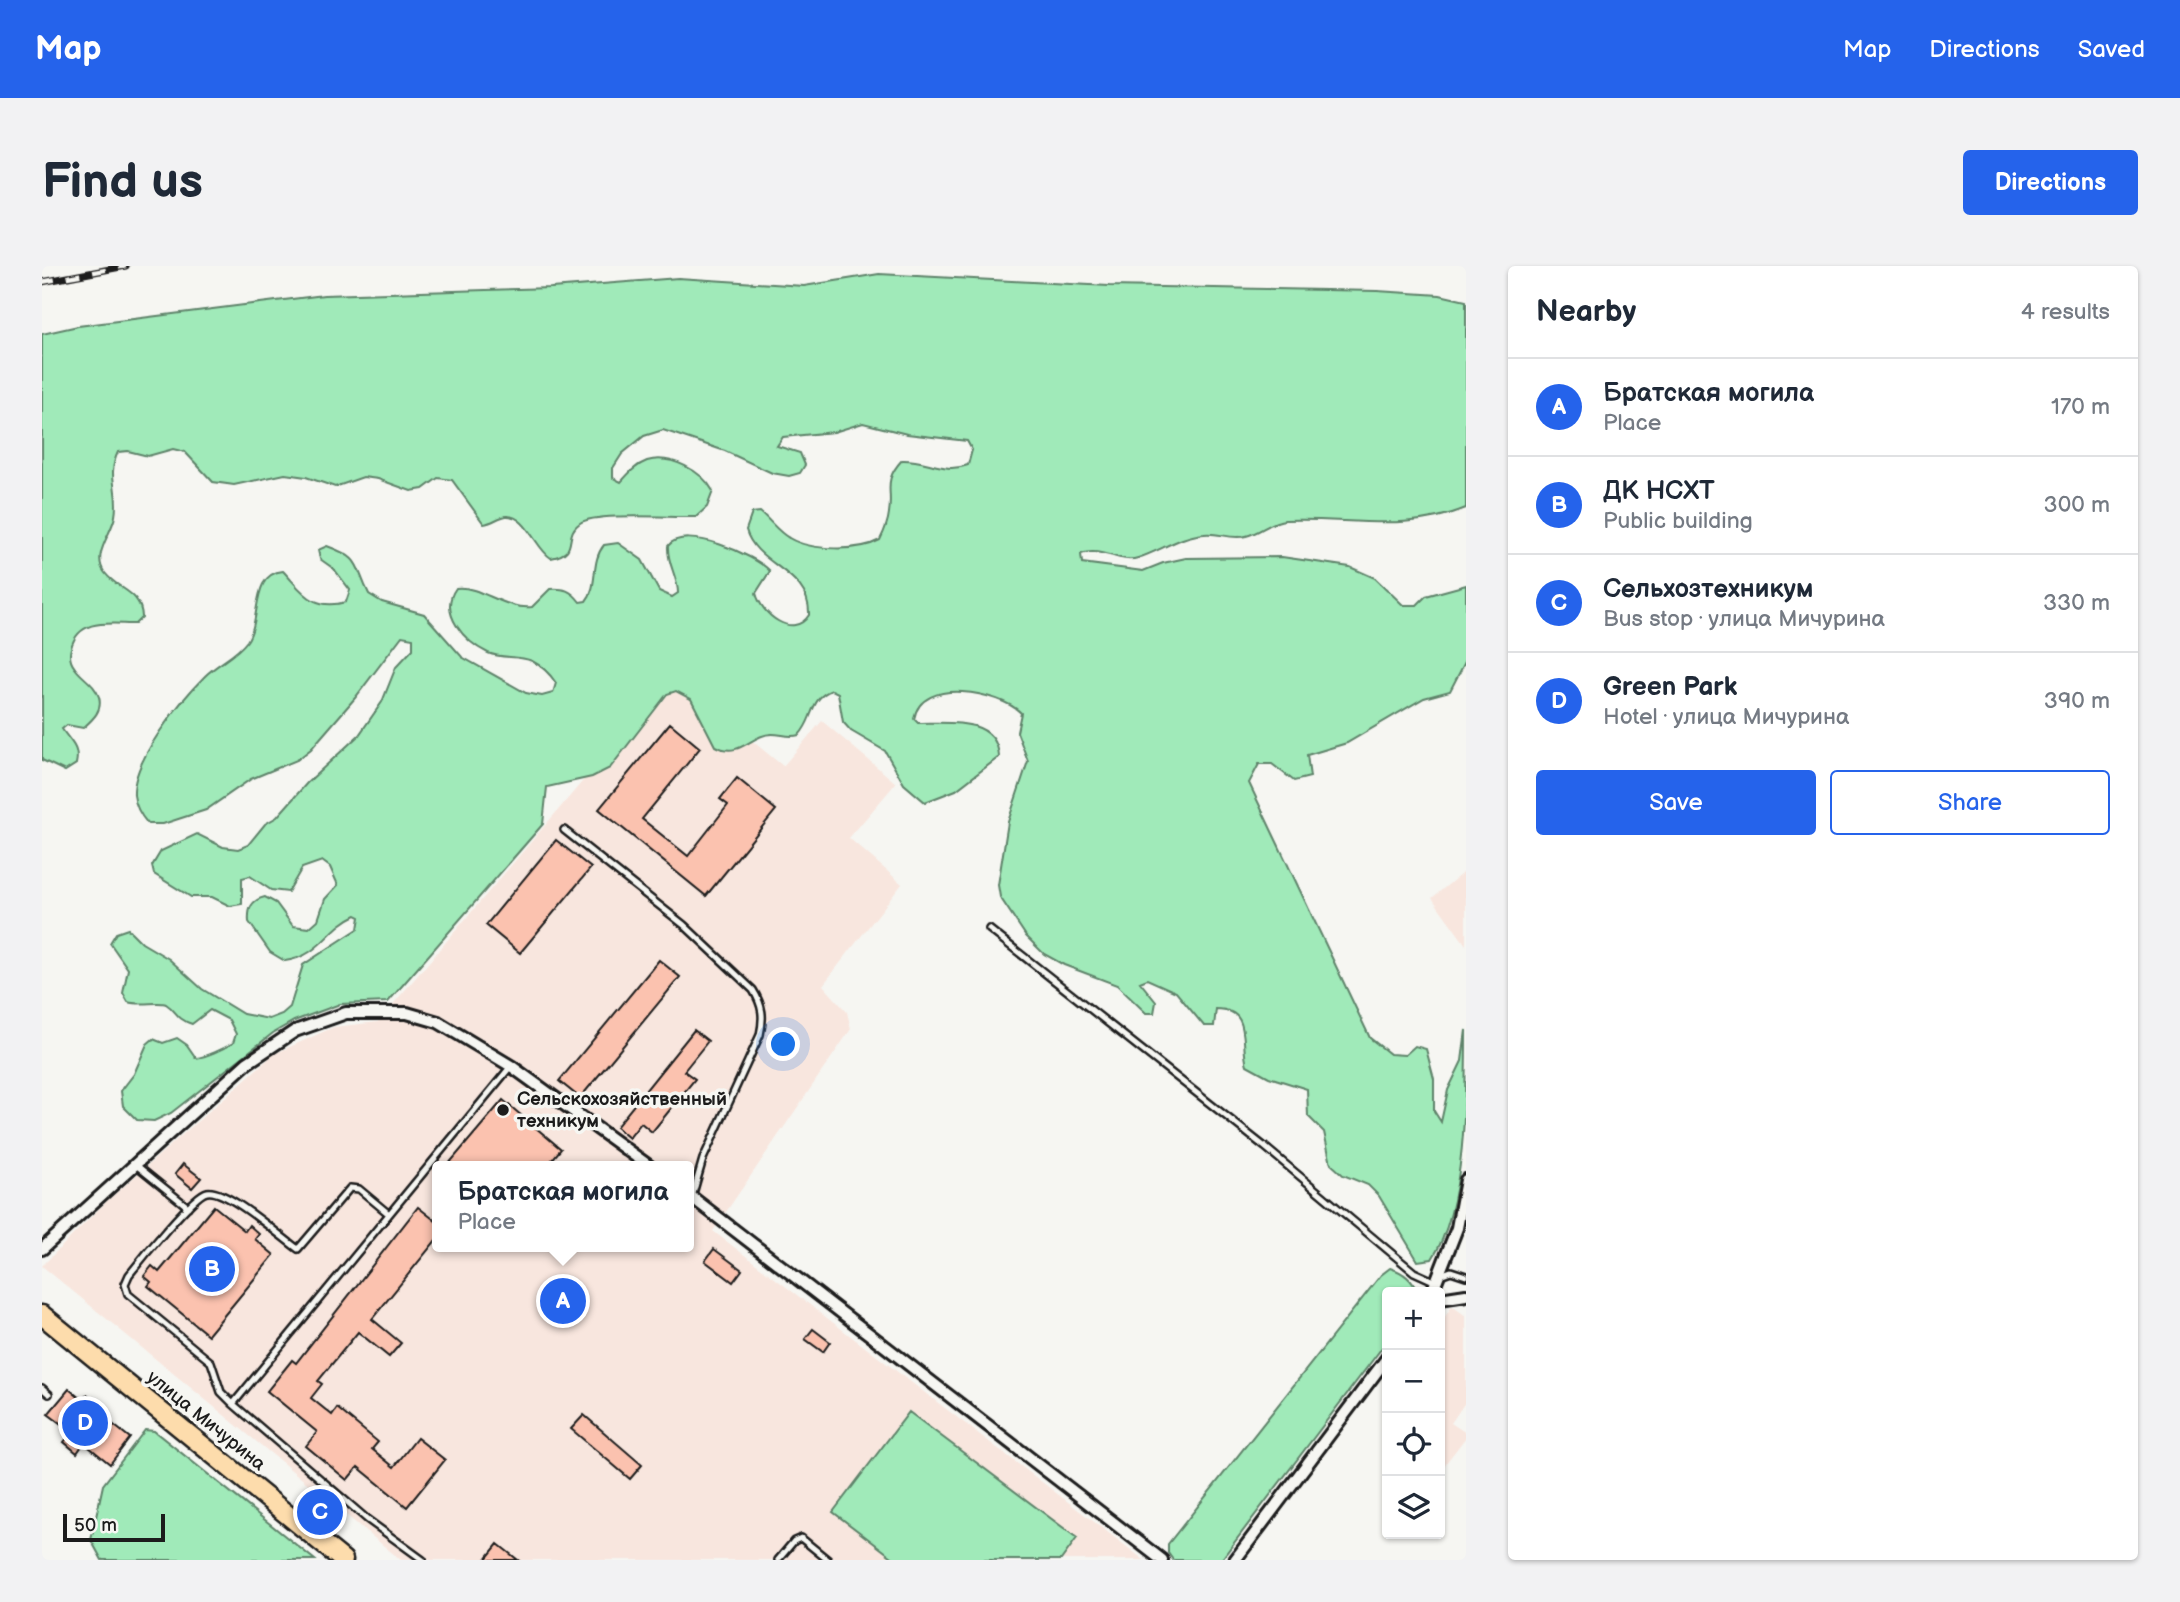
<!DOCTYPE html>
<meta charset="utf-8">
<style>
:root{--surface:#fff;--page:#f2f2f3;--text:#1f2937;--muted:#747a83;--line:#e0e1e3;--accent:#2563eb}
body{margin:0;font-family:"Balsamiq Sans",sans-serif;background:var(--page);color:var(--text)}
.controls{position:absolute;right:21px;bottom:21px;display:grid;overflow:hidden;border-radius:7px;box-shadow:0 2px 5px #0004}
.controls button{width:63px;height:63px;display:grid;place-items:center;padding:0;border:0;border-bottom:2px solid var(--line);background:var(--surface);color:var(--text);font:35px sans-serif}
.scale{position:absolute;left:21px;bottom:18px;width:102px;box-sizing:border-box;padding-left:7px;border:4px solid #1c1c1c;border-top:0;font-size:19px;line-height:24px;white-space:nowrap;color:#1c1c1c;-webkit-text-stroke:5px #f6f6f2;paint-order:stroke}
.you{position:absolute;left:742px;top:779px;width:24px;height:24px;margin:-18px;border:5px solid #fff;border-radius:50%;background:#1a73e8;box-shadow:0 0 0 10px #1a73e833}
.badge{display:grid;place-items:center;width:46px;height:46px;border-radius:50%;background:var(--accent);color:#fff;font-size:23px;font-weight:700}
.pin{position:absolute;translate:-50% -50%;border:4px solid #fff;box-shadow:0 2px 7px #0006}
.popup{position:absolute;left:390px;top:895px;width:262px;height:91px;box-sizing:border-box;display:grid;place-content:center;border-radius:7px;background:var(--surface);filter:drop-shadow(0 2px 5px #0005);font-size:23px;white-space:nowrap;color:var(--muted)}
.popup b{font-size:26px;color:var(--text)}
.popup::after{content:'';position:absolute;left:50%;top:100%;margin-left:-14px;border:14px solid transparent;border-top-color:var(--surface)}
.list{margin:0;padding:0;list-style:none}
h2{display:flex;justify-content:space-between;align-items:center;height:91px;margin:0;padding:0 28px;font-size:30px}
h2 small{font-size:23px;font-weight:400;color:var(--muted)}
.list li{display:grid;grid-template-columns:46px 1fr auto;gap:21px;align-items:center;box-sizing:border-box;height:98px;padding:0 28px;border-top:2px solid var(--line)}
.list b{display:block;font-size:26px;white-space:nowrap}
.list p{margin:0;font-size:23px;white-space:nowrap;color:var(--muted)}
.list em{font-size:23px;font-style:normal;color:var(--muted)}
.actions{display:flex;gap:14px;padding:21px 28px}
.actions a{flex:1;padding:16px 0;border:2px solid var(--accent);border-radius:7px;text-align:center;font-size:24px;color:var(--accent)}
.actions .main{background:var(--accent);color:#fff}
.icon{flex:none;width:38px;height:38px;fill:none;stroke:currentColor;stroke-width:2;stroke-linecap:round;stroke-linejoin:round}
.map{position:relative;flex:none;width:1424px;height:1294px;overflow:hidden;border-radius:7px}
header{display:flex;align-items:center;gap:42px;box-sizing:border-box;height:98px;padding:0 35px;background:var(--accent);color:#fff}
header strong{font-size:33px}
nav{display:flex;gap:38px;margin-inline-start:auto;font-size:24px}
.intro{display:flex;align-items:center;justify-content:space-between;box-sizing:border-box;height:168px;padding:0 42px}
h1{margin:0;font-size:49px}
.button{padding:18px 32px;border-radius:7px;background:var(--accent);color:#fff;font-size:24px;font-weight:700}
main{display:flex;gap:42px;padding:0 42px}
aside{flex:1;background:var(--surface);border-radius:7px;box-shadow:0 2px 5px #0004}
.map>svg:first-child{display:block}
.built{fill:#f8e6de;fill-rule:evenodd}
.green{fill:#a0eab9;stroke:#5e836a;stroke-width:2}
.building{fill:#fbc2af;stroke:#1c1c1c;stroke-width:2}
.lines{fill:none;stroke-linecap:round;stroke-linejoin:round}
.lane-casing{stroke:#1c1c1c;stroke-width:10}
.street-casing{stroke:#1c1c1c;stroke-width:16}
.primary-casing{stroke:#1c1c1c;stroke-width:23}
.lane{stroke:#f6f6f2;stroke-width:5}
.street{stroke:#f6f6f2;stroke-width:10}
.primary{stroke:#fddcac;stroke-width:18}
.rail-casing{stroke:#1c1c1c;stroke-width:7}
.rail{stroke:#f6f6f2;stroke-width:4.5;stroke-dasharray:13;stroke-linecap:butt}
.poi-dot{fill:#1c1c1c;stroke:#f6f6f2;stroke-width:2.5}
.labels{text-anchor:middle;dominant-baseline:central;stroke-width:7;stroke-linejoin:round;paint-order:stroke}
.poi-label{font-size:19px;font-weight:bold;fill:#1c1c1c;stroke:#f6f6f2;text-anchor:start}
.street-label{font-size:19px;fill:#1c1c1c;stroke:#f6f6f2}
</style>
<header>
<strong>Map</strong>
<nav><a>Map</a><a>Directions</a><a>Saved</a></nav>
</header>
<div class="intro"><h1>Find us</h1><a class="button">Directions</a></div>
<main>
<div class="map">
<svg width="1424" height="1294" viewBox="0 0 1424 1294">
<rect width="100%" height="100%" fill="#f6f6f2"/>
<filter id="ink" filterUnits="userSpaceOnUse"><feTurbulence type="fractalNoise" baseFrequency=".0143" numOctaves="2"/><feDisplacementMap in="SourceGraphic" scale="14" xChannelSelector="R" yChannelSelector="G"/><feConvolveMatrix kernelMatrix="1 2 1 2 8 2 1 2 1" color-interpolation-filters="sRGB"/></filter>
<g filter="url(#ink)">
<path class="built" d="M630 410 741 500 780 455 854 517 807 572 860 618 781 719 805 746 809 763 671 965 1102 1294H359L0 1000 64 936 232 788 292 761 336 756ZM395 900H647V981H395Z
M1424 604V679L1390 632Z
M1410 1040 1424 1050V1135L1409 1157 1424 1167V1171L1401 1201 1398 1199V1058Z"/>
<path class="green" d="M837 8 1067 20 1335 25 1398 29 1424 35V242C1364 267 1305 251 1243 254 1229 255 1218 267 1204 270 1189 274 1176 266 1162 268 1138 270 1118 285 1096 292 1077 298 1060 280 1039 288L1040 297 1101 305 1121 297 1144 292 1240 291 1308 301 1333 312 1361 339H1375L1384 330 1424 319V394L1408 425 1382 432 1305 477 1265 489 1268 511 1252 515 1230 498H1217L1207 517 1328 772 1348 788 1363 789 1373 780 1384 783 1392 813V845L1399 856 1406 824 1420 795 1424 764C1424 826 1424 942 1390 993L1376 995 1337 930 1326 919 1301 909 1289 898 1282 866 1266 850 1265 823 1227 811 1205 799C1198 778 1211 743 1174 743L1172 760H1162L1134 726 1105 713 1098 716 1114 736 1112 747H1104L1075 719 1022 699 1002 688 984 670 958 631 956 619 966 556 986 495 975 466 979 447C958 426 879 410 872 453L876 457C904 457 955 450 957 491L914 524 883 536 862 518 843 485 809 465 801 456 796 427 790 424C767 432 772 454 757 469 747 472 740 468 730 468 709 468 699 493 673 480L649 433 634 425 625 428 568 502 550 511 505 521 501 558 346 736 298 738 252 755 231 767 129 847 112 855 95 854 81 840 79 825 92 808 105 778 111 773 121 777 135 772 145 779 154 792C164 791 181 783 191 777L194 768 187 754 168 744 150 758C134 753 135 745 124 738 117 735 97 740 86 736L81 727 86 703 68 677 74 667 86 663 100 677 127 693 160 723 201 748 227 753 240 748 248 741 261 699 316 663 318 651 314 649C285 662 279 690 243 695L228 686 207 656C206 643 209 634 223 631L234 637 251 660 267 662 276 654 283 633 296 619 288 601 280 595 260 602 246 626 229 624 208 610 200 612V638L188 640 170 631H149L112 608 110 600 119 585 155 568 181 581 196 583 206 579 223 558 235 551 265 517 317 469 340 436 354 401 371 383V372L360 370 313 432 269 483 255 494 209 513 164 544 121 558H106C99 550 93 539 92 529 90 494 140 433 163 410 176 397 194 390 205 375 220 353 208 308 241 305 261 326 270 345 304 336L308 324 292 303 278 293 276 284 285 280C321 293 312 299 327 328L340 336 382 348 420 391 484 427 500 430 511 427 514 417C508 408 500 400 490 395 476 389 460 393 446 387 423 376 396 347 414 322 438 319 462 344 490 341L508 323C522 322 529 324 538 336L544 335C557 319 548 296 562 279L576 277 600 294 617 325 630 331 636 327C636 311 625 298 626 280 642 258 713 289 728 305L714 327C719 348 751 374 767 349 769 305 714 300 704 264L710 247 718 246C728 254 736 266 747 272 769 285 816 286 838 274 842 266 846 257 847 247 851 223 840 216 860 194 885 193 901 208 926 199L930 184 925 175 865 168 821 157 792 166 741 171 735 180 758 187 763 199 758 207 747 210 730 207 683 185 621 164 602 170 580 188 571 202V212L579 216C587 207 594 199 605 195 629 188 660 205 671 225L665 241 654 251C631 252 554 246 538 257 520 269 539 287 509 292 494 283 484 248 464 250 457 251 450 257 442 258L410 214 396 212 381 223 369 225 336 213 321 211 293 221 264 211 243 208 192 219 171 216 143 186 131 183 106 190 86 185 76 186C64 211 78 224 73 250 70 268 49 289 63 307 77 325 99 325 100 351L93 358C69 358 37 351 29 382 27 389 28 396 33 402 40 412 53 418 57 431 61 445 50 454 41 462L25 459 20 463C28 476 38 481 34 498L23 505 0 494V68L36 60 282 29 509 22 636 12 762 20Z
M1348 1002C1361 1006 1371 1014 1375 1026H1345V1075L1179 1294H1131L1126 1287V1278L1339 1009Z
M867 1146 1035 1272 1019 1294H854L791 1246Z
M103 1164 112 1165 273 1294H60L49 1274 61 1219Z"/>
<path class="building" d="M628 457 658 482 600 553 646 590 686 539 678 533 695 512 734 544 664 630 557 543Z
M514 574 549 602 478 687 444 659Z
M617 694 638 711 538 832 517 815Z
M652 764 666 775 642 805 653 813 610 866 599 857 587 872 574 861Z
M461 834 519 883 505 900H405Z
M141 898 159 912 150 922 133 908Z
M172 940 203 965 207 959 217 968 213 973 232 989 166 1069 106 1020 109 1016 102 1010 110 1000 117 1006Z
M376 941 395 956V973L330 1053 359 1077 347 1091 316 1066 276 1115 280 1118 269 1132 290 1149 295 1142 336 1176 330 1183 352 1201 375 1172 403 1194 365 1241 316 1201 305 1214 264 1180 275 1166 225 1125 250 1094 254 1097Z
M672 983 700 1004 691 1016 663 995Z
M771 1063 788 1076 781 1086 763 1073Z
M27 1123 40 1134 45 1129 59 1140 54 1145 88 1172 68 1198 42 1177 35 1187 22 1176 30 1166 6 1148Z
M542 1149 600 1199 588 1213 529 1163Z
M456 1278 476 1294H443Z"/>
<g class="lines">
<defs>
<path id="lane" d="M522 564 642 659 711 724C721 740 722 751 718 769L661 893 650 931
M947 663 1223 881 1372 1006 1394 1016
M94 899 146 941
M347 948 317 923 308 922 256 983C238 970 184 922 165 926 152 928 98 995 87 1009L83 1018 86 1028 169 1096 179 1126 191 1138 326 1254 381 1294
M1398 1009 1409 1005 1424 1010
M0 1122 7 1128
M191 1138 469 800
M736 1294 752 1275 759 1272 786 1294"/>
<path id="street" d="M647 929 1120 1294
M0 983 205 797 253 765 304 747H365L396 756 469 800 607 900
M1390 1026 1415 962 1424 914
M1398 1033 1424 1029
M1193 1294 1345 1092"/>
<path id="primary" d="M0 1049 301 1294"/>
</defs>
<use href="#lane" class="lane-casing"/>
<use href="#street" class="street-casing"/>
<use href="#primary" class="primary-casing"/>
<use href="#lane" class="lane"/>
<use href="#street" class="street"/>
<use href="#primary" class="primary"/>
<defs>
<path id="rail" d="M0 16 84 0"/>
</defs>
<use href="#rail" class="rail-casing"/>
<use href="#rail" class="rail"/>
</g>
</g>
<circle class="poi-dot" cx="461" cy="844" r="7"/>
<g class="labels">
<g class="poi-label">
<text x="475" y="833">Сельскохозяйственный<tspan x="475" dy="22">техникум</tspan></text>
</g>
<g class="street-label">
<text transform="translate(164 1155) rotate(39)">улица Мичурина</text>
</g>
</g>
</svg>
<div class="controls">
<button>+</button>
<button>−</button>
<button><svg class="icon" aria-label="locate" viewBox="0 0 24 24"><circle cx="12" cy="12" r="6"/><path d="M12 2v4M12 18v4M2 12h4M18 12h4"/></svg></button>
<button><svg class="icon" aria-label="layers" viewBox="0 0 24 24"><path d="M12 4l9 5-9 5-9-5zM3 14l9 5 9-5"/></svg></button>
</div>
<div class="scale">50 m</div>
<div class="you"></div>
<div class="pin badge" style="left:521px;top:1035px">A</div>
<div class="popup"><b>Братская могила</b>Place</div>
<div class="pin badge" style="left:170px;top:1003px">B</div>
<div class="pin badge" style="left:278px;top:1246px">C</div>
<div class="pin badge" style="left:43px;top:1157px">D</div>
</div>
<aside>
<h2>Nearby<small>4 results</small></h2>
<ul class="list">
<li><span class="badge">A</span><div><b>Братская могила</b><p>Place</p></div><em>170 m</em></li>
<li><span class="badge">B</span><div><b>ДК НСХТ</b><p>Public building</p></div><em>300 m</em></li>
<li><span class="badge">C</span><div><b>Сельхозтехникум</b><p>Bus stop · улица Мичурина</p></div><em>330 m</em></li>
<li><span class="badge">D</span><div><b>Green Park</b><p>Hotel · улица Мичурина</p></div><em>390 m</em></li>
</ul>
<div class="actions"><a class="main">Save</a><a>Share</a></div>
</aside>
</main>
